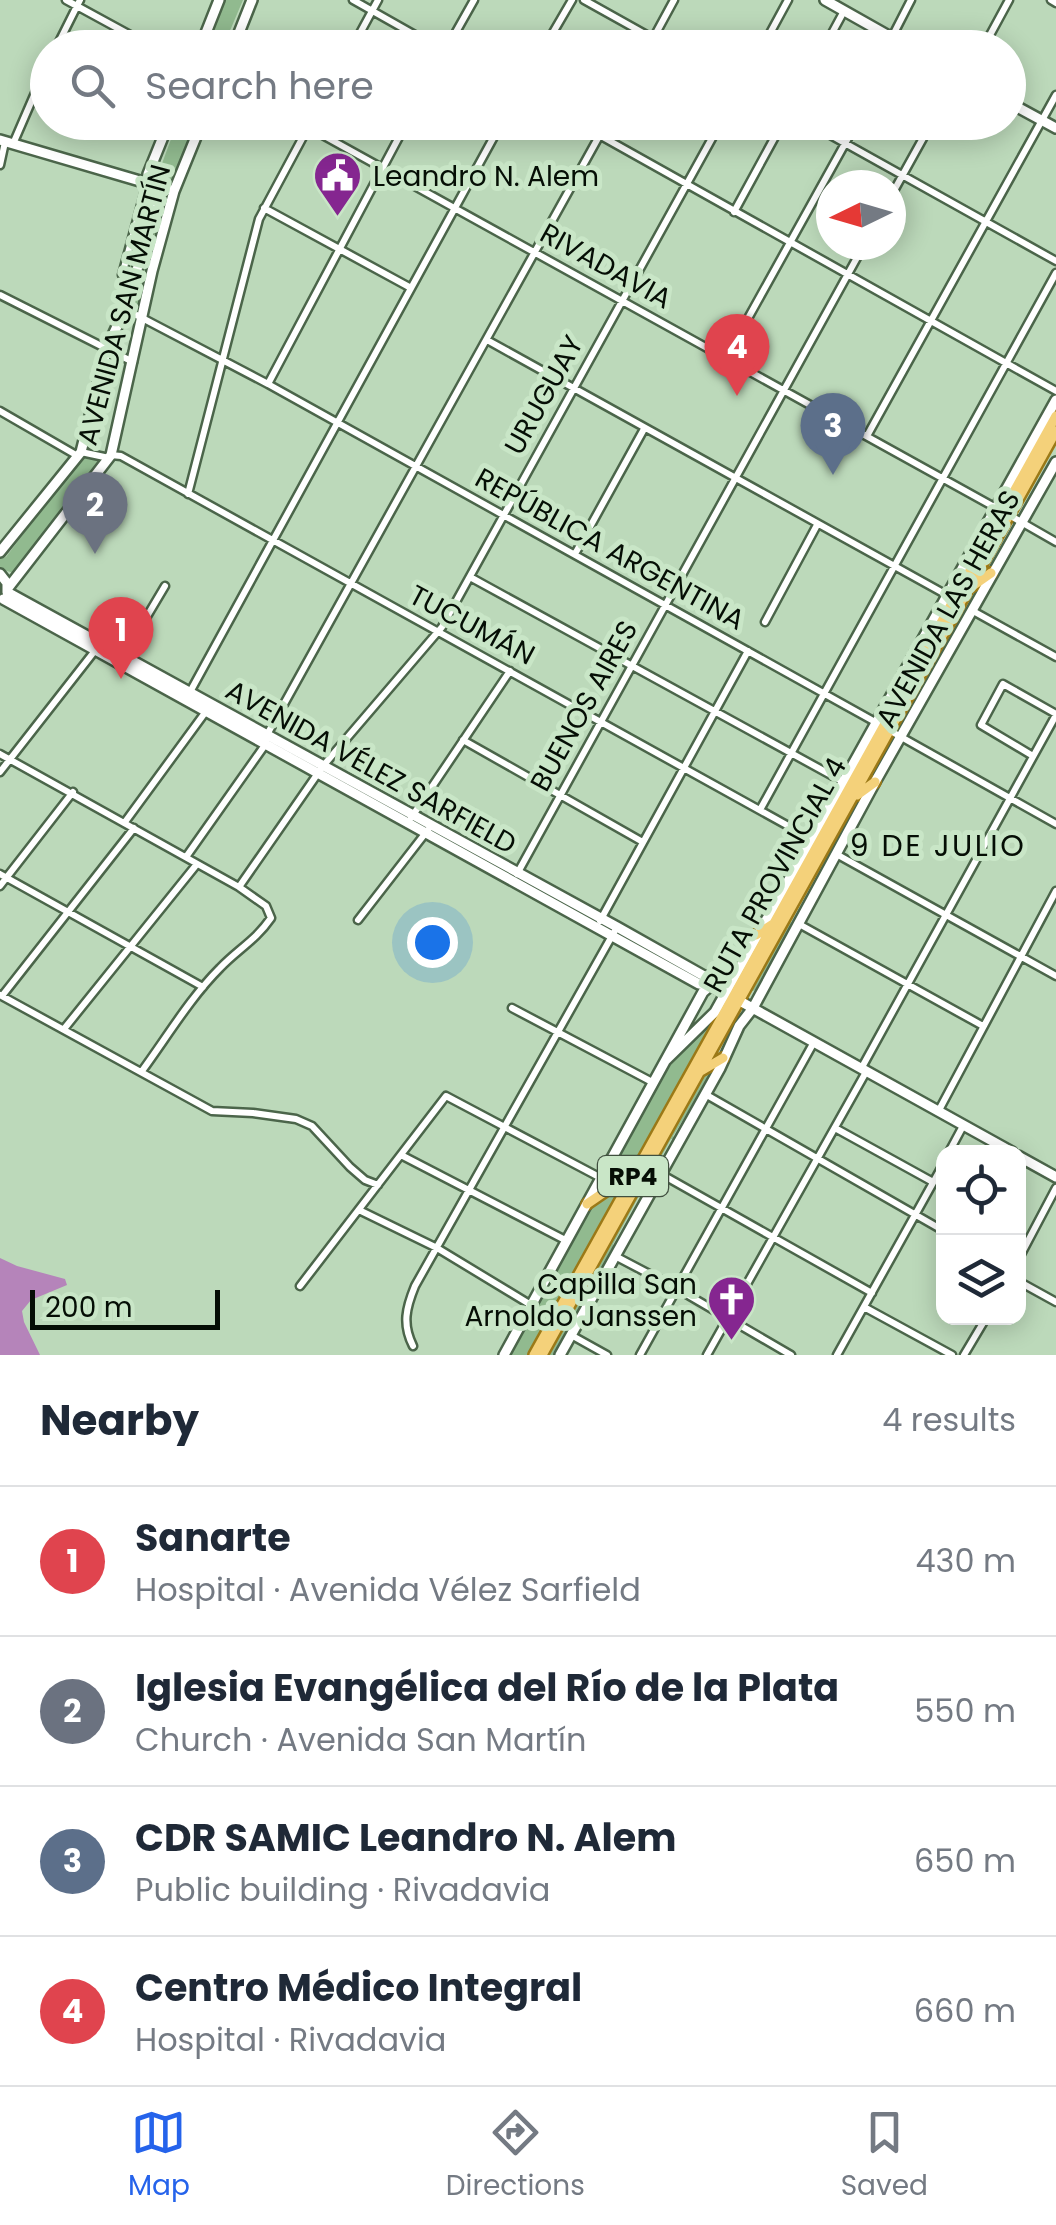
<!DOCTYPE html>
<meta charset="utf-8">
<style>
:root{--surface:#fff;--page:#f2f2f3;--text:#1f2937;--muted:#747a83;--line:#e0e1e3;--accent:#2563eb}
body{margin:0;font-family:Poppins,sans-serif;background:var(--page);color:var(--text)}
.controls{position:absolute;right:30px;bottom:30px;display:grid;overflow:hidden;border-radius:20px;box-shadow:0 5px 25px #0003}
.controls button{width:90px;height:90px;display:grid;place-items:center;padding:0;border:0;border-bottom:2px solid var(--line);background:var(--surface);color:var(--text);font:50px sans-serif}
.compass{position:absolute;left:816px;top:170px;width:90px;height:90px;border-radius:50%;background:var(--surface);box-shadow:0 5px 25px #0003;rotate:265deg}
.scale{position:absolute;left:30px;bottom:25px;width:190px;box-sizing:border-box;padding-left:10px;border:5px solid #050e05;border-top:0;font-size:28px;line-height:35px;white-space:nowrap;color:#050e05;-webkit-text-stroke:8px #c9e6c7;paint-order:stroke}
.you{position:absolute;left:432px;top:942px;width:35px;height:35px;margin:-25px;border:8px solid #fff;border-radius:50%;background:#1a73e8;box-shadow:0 0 0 15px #1a73e833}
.badge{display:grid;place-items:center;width:65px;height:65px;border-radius:50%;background:var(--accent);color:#fff;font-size:32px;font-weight:700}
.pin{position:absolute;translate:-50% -82px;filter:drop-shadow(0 2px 5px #0008)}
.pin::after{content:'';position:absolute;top:52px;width:35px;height:30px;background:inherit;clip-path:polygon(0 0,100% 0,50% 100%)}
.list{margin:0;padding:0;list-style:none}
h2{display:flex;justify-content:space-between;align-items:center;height:130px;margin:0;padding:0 40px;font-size:42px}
h2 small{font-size:32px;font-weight:400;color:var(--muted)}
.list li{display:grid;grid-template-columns:65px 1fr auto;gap:30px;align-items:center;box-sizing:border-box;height:150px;padding:0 40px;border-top:2px solid var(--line)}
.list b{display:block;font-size:38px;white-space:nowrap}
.list p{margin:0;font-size:32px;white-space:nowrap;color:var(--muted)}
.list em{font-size:32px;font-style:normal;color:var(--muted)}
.icon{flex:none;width:55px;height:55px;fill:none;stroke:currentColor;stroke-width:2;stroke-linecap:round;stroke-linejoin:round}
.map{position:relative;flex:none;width:1056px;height:1355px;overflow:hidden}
.search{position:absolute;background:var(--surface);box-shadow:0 5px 25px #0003;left:30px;right:30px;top:30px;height:110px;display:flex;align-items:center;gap:25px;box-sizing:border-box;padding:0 35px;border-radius:55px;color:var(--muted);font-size:38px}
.sheet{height:730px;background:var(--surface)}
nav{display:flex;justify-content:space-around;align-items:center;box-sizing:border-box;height:140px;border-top:2px solid var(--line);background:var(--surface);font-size:28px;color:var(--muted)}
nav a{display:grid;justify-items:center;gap:5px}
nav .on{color:var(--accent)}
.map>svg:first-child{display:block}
.green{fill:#91ba8f}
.water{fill:#b584ba}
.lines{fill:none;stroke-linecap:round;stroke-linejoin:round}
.street-casing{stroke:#4b654a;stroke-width:11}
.secondary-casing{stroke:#4b654a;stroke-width:14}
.primary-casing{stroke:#9b7917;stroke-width:14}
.street{stroke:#fff;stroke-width:6}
.secondary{stroke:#fff;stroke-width:9}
.primary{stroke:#f4d17a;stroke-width:9}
.labels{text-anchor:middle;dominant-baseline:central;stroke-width:10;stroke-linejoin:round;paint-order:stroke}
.shield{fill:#c9e6c7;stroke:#404f3f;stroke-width:2.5}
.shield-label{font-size:25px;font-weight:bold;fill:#050e05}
.poi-label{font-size:28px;fill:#050e05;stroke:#c9e6c7;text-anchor:start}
.street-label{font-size:28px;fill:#050e05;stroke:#c9e6c7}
.neighbourhood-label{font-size:30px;letter-spacing:2.5px;fill:#050e05;stroke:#c9e6c7}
</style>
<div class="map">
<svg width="1056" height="1355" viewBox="0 0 1056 1355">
<rect width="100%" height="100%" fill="#bcd9ba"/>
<path class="green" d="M225 0H243L223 47H206Z
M177 123H199L177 184 157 177Z
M160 194 167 197 140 312 130 307Z
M81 457 97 459 100 464 90 477H84L59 511 58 520 14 573 0 569V558L6 557Z
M863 794 862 802 855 804 836 839 838 844 828 862 822 863 790 921 792 926 757 990 752 991 751 986 853 802Z
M720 1013 637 1166 597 1193 663 1072Z
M717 1065 673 1136 676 1139H671L660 1159 663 1163 653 1181H647L642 1191 645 1195 639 1196 613 1244 615 1248 556 1355H546L700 1076Z
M626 1182 531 1355H507L587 1209Z"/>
<path class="water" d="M0 1258 17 1266 65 1279 67 1285 31 1300 22 1311 24 1322 40 1355H0Z"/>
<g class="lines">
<defs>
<path id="street" d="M66 0 154 48
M353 0 438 48
M584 0 670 48
M1051 0 1056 3
M892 37 911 0
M56 48 80 0
M352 48 378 0
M447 48 474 0
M544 48 572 0
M648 48 674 0
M762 48 788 0
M824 48 844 11
M983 48 1009 0
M299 122 998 509
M576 122 1056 391
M807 122 1056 261
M13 144 48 63
M0 165 5 142
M891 196 932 122
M264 208 411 288
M734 212 783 122
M122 275 147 183
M0 295 133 362
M125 309 268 384 877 723
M487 340 945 594
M726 358 857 122
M268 384 407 122
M0 411 76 455
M867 436 1056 95
M81 452 109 458
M111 455 121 456 810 838
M188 494 259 219 311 122
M1009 515 1056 542
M575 554 644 429
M470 577 842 781
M973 611 1056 657
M765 622 817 525
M124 655 165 586
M190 692 502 122
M887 729 1056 824
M463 740 641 841
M0 754 239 887
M1033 756 981 725 1003 684 1056 714
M0 772 97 648
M761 808 1056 273
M411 818 510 671
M125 822 207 710
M838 855 1056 976
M186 857 265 745 269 731 607 122
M0 874 203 987
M517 874 864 245
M0 886 73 792
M358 920 431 826
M600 921 748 651
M799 924 983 1026
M0 995 212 1111 253 1113 296 1119 312 1126 350 1167 365 1180 378 1185
M2 996 134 828
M512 1008 654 1083
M64 1029 197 864
M861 1069 1056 715
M142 1071C167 1037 190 998 220 968 238 949 255 941 271 918L266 906 239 887 323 766 442 627 721 122
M705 1094 944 1231
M938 1112 1056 891
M835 1128 933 1182
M949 1152 963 1126
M401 1155 567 1241
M661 1174 872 1293
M359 1210 437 1248 531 1305
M615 1256 676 1288 791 1355
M1018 1260 1056 1188
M1018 1281 1056 1302
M300 1286 446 1096 601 1178
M864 1307 952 1355
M571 1335 607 1355
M413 1346C402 1324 406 1308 415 1286L617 927
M640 1355 814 1042
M707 1355 866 1072
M837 1355 944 1163
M964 1355 986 1318"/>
<path id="secondary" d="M825 0 910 48
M200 48 219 0
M233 48 252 0
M1008 102 1056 128
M0 140 174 191
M0 552 81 452 107 348 125 309 143 250 152 213 148 174 169 122
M0 574 7 583V592
M8 588 111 455 152 271 174 191 202 122
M7 592 617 927 704 976 711 985
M3 599 699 984 711 985 1012 1152
M666 1060 715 1012 1056 400
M1018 1156 1056 1177
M504 1355 703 992 711 985
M560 1355 720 1068 739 1026 753 1008 875 782 1056 462"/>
<path id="primary" d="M971 587 991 573
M857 795 875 782
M756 935 773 924
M701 1071 723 1058
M587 1204 635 1171
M534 1355 1056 416
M542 1355 1056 431"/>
</defs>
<use href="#street" class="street-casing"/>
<use href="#secondary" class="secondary-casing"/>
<use href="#primary" class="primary-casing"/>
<use href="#street" class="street"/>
<use href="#secondary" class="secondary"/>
<use href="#primary" class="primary"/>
</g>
<defs>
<symbol id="civic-pin" viewBox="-11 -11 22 30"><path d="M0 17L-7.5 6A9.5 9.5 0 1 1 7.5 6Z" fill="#852690" stroke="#c9e6c7"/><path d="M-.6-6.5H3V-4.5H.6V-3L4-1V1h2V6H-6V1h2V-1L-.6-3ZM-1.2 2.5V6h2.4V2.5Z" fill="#fff"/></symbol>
<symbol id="church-pin" viewBox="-11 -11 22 30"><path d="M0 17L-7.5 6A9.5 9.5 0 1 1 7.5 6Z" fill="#852690" stroke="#c9e6c7"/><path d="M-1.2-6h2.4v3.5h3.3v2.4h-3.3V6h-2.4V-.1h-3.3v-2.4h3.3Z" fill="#fff"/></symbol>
</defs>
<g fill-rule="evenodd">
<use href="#civic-pin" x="310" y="148" width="55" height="75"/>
<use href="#church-pin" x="704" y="1272" width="55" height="75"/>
</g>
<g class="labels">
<rect class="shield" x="598" y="1156" width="70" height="40" rx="8"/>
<g class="shield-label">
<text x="633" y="1176">RP4</text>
</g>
<g class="poi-label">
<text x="373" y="176">Leandro N. Alem</text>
<text x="697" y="1284" text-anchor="end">Capilla San<tspan x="697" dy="32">Arnoldo Janssen</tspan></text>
</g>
<g class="street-label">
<text transform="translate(606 266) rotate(29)">RIVADAVIA</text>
<text transform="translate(124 305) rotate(-75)">AVENIDA SAN MARTÍN</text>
<text transform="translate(544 395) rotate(-61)">URUGUAY</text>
<text transform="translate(610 549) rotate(29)">REPÚBLICA ARGENTINA</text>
<text transform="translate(948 609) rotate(-61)">AVENIDA LAS HERAS</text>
<text transform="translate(472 625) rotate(28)">TUCUMÁN</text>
<text transform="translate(584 706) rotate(-61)">BUENOS AIRES</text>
<text transform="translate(371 767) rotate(29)">AVENIDA VÉLEZ SARFIELD</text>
<text transform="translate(775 875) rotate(-61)">RUTA PROVINCIAL 4</text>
</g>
<g class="neighbourhood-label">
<text x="938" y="845">9 DE JULIO</text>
</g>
</g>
</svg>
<div class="controls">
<button><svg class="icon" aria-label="locate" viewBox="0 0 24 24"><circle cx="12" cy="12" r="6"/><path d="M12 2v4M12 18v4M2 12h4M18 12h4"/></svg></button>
<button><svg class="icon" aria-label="layers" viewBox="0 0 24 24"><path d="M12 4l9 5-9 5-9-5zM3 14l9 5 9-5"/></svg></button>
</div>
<svg class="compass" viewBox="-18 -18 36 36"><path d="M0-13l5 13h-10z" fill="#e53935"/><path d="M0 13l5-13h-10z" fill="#747a83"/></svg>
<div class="scale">200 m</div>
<div class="you"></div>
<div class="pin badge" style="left:121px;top:679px;background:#e0444e">1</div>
<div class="pin badge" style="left:95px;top:554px;background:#6b7280">2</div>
<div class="pin badge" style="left:833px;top:475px;background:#5c6f8a">3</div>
<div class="pin badge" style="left:737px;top:396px;background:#e0444e">4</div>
<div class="search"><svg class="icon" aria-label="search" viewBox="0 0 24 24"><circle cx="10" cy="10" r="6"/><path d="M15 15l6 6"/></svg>Search here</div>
</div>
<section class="sheet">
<h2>Nearby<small>4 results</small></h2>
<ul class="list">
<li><span class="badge" style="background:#e0444e">1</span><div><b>Sanarte</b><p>Hospital · Avenida Vélez Sarfield</p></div><em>430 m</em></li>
<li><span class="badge" style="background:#6b7280">2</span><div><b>Iglesia Evangélica del Río de la Plata</b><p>Church · Avenida San Martín</p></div><em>550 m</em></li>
<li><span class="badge" style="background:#5c6f8a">3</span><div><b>CDR SAMIC Leandro N. Alem</b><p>Public building · Rivadavia</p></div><em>650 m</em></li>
<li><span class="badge" style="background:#e0444e">4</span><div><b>Centro Médico Integral</b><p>Hospital · Rivadavia</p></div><em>660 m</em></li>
</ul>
</section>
<nav>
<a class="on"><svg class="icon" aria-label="map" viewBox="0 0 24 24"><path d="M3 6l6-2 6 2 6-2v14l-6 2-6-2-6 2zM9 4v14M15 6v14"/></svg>Map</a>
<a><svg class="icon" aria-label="directions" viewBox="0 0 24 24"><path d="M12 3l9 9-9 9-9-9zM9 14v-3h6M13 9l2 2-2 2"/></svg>Directions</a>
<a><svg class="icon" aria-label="saved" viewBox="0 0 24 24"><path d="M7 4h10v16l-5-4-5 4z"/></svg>Saved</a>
</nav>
